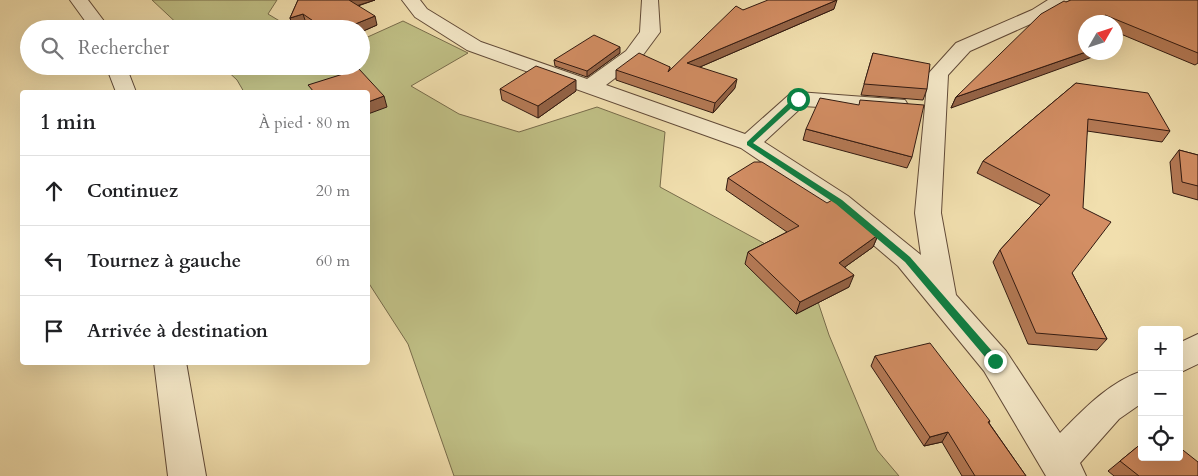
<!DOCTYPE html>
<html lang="fr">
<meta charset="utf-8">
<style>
:root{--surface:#fff;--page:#f6f6f6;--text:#202124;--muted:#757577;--line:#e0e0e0}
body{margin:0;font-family:Cardo,serif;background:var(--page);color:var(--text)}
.controls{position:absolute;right:15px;bottom:15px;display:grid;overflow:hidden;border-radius:5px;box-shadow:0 5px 20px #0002}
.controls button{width:45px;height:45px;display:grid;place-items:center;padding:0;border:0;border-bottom:1px solid var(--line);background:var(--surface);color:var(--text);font:25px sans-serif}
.compass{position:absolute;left:1078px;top:15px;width:45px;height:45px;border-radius:50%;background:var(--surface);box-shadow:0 5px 20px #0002;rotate:51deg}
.stop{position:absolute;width:15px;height:15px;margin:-11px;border:4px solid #0b8043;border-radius:50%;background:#fff}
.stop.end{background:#0b8043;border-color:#fff;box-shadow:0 1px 5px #0008}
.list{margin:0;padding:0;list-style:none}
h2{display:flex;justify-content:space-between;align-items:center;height:65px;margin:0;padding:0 20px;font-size:21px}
h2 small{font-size:16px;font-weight:400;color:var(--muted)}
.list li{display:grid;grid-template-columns:32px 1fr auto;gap:15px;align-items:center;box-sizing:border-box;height:70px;padding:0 20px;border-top:1px solid var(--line)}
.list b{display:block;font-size:19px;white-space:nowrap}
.list em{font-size:16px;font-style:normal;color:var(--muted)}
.icon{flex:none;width:28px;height:28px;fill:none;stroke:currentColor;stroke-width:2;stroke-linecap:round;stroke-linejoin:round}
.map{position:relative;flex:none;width:1198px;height:476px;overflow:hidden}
.search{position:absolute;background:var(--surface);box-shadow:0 5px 20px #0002;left:20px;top:20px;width:350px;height:55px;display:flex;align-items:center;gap:12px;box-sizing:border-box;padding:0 18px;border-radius:28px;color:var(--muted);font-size:19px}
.panel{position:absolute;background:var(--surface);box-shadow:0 5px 20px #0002;left:20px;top:90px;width:350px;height:275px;border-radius:5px}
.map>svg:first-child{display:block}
.green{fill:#c0c086;stroke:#786c4b}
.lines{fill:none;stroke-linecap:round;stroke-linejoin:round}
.minor-casing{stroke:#614a38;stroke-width:2}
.minor{fill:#f6eaca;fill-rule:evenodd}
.wall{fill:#b57a56;stroke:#311910}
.shaded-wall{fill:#946346;stroke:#311910}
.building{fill:#d38e64;stroke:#311910}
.route{fill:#0b8043}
</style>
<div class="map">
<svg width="1198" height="476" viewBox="0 0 1198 476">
<rect width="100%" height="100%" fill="#f1dfae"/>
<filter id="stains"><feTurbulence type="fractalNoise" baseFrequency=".004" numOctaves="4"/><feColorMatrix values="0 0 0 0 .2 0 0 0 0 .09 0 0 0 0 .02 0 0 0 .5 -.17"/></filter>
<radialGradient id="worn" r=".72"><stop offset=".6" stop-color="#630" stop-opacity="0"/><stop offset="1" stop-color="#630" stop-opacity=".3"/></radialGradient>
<path class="green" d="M152 0H277L268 14 293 29H183Z
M403 21 468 53 411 86 459 114 519 132 597 107 665 132 660 187 806 266 829 335 877 450 899 476H454L408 344 368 282V92H244L237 80 222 66H361V40Z"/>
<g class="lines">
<defs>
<path id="minor" d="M70 0H88L110 29H91Z
M402 0H420L427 9 481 42 587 79 626 51 640 32 642 0H658L660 32 640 59 606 85 745 134 790 94 798 92 905 100 908 105 905 110 897 112 803 106 764 142 848 196 921 255 915 213 928 74 956 43 1032 10 1048 0H1069L1066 4 1044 18 970 51 948 75 941 213 956 295 1006 351 1060 433C1085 408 1108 383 1142 371V403L1119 419 1080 463 1086 476H1046L984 371 898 266 830 208 741 148 467 50 415 17Z
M106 66H126L136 92H116Z
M1198 334V364L1179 373V343Z
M154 362H186L206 476H168Z"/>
</defs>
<use href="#minor" class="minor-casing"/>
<use href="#minor" class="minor"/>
</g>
<path class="wall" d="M298 0H375L358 6 377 25 361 32V29H314L306 23 293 27 290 18Z
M1198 0V63L1195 65 1116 32V22H1086L951 108 956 97 1066 2Z
M834 9 700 67 735 88 713 113 616 80V70L670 67V70L743 10Z
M620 53 587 77 555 66 554 60Z
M873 53 927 89 923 100 861 95Z
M1076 83 1170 131 1162 142 1087 131 1072 273 1107 339 1097 350 1028 344 993 262 1000 250 1041 205 977 173 983 161Z
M500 89 576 91 538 118 502 100Z
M806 129 912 157 907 168 803 140Z
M1179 150 1198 155V200L1173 193 1170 162Z
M728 178 878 235 873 247 845 267 849 287 796 314 745 264 748 252 787 232 726 190Z
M875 356 990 421 989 423 1026 476H962L942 442 924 446 871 366Z
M1142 443 1198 476H1114L1108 471Z"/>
<path class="shaded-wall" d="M348 0H375L350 8Z
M837 0 834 9 686 73 687 63Z
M303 14 306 23 293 27 290 18Z
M375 16 377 25 361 32V29H343Z
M620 47V53L587 77V71Z
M1086 52H1106L951 108 956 97Z
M737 79 735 88 713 113 715 103Z
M576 80V91L538 118V106Z
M384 96 387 107 368 114V102Z
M878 235 873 247 835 274 839 263Z
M854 275 849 287 796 314 800 302Z
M948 432 942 442 924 446 930 437Z"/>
<path class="building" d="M298 0H349L375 16 343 29H325L303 14 290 18Z
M768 0H837L687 63 737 79 715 103 616 70 639 53 670 67 668 72 736 6 743 10Z
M1071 0H1198V53L1105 15 1109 22H1086V52L956 97 1041 14 1064 1 1066 2Z
M1116 34 1119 40 1116 41Z
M594 35 620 47 587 71 554 60Z
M873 53 930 64 927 89 864 84Z
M536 66 576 80 538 106 500 89Z
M359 69 384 96 368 102V92H314L308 85Z
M1076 83 1148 93 1170 131 1088 119 1083 208 1111 222 1072 273 1107 339 1036 333 1000 250 1050 195 983 161Z
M820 98 859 105 860 100 924 105 912 157 806 129Z
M1179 150 1198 155V186L1182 182Z
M754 162H762L827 203 834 199 878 235 839 263 854 275 800 302 748 252 799 226 728 178Z
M930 343 990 421 988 422 1026 476H975L948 432 930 437 875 356Z
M1142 443V457H1179V447L1198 462V476H1139L1120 461Z"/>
<path class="route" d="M795 97 801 99 753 143 842 200 910 257 998 358V364H991L905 262 836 204 747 145V142Z"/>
<rect width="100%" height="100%" filter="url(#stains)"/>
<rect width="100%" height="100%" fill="url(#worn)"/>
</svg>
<div class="controls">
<button>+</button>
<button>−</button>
<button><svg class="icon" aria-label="locate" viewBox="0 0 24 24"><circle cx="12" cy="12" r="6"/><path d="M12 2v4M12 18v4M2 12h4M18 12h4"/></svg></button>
</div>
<svg class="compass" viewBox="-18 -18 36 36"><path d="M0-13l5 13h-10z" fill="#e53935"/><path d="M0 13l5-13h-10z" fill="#757577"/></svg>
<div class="stop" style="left:798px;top:99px"></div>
<div class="stop end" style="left:995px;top:361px"></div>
<div class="search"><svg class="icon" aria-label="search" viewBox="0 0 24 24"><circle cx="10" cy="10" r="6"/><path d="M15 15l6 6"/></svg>Rechercher</div>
<section class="panel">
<h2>1 min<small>À pied · 80 m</small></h2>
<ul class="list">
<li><svg class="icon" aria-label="ahead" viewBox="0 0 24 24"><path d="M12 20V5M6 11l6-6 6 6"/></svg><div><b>Continuez</b></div><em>20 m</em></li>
<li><svg class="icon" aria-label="left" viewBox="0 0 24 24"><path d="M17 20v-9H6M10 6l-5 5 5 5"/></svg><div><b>Tournez à gauche</b></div><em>60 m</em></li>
<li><svg class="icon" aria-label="arrive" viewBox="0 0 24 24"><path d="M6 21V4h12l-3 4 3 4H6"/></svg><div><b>Arrivée à destination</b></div></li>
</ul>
</section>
</div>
